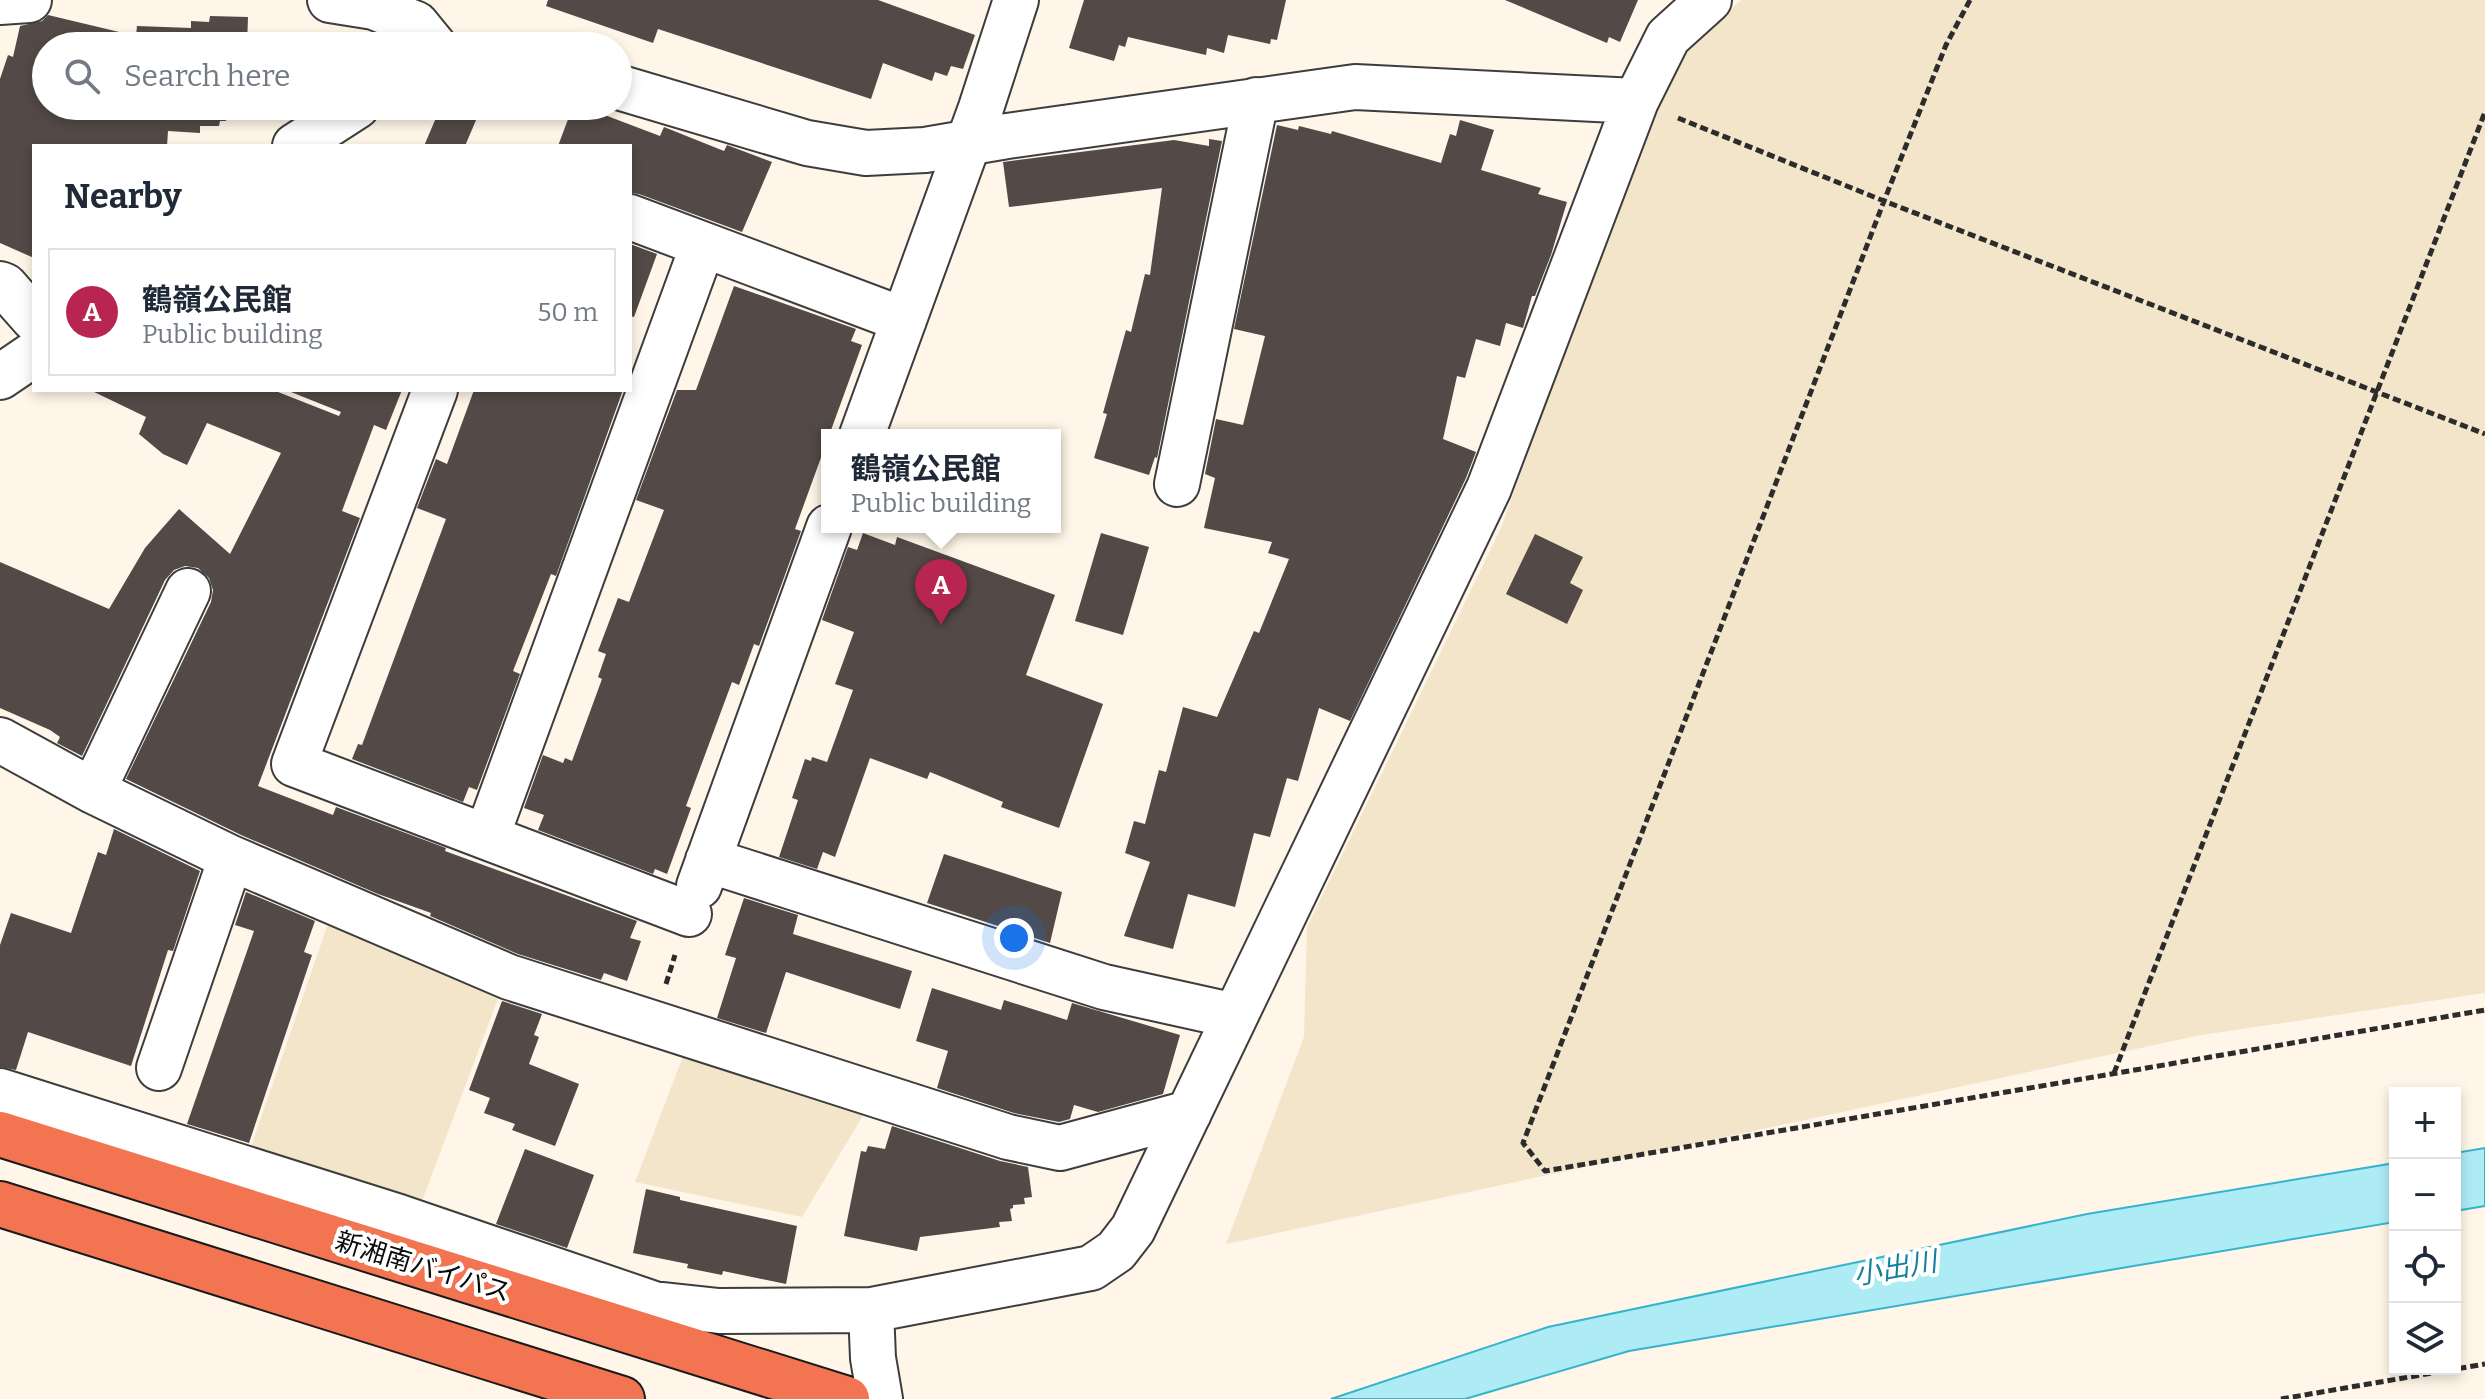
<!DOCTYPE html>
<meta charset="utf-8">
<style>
:root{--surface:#fff;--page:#f6f6f7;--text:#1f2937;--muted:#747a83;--line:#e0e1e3;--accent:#b72550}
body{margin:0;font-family:Bitter,"Noto Sans JP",serif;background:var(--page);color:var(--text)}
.controls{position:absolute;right:24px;bottom:24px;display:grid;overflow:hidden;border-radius:0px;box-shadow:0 4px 12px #0003}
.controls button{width:72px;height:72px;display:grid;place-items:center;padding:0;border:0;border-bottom:2px solid var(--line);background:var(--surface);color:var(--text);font:40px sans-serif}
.you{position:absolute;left:1014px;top:938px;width:28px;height:28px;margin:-20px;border:6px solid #fff;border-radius:50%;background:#1a73e8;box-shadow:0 0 0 12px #1a73e833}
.badge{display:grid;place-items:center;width:52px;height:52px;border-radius:50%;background:var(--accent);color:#fff;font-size:26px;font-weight:700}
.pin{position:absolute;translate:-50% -66px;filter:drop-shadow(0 2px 4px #0008)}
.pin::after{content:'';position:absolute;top:42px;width:28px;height:24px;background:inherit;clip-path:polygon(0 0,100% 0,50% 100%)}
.popup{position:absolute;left:821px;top:429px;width:240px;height:104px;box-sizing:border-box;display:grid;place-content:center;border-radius:0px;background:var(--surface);filter:drop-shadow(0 2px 6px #0005);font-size:26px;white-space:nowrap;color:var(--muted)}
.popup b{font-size:30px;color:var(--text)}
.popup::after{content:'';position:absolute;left:50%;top:100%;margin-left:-16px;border:16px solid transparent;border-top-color:var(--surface)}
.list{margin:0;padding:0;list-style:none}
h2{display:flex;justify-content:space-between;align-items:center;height:104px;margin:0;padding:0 32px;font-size:34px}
h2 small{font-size:26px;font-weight:400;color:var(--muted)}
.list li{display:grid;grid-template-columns:52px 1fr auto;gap:24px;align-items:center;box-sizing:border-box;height:128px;margin:0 16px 16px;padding:0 16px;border:2px solid var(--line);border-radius:0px}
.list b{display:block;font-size:30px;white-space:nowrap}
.list p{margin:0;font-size:26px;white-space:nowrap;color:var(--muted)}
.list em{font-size:26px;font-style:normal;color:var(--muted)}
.icon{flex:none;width:44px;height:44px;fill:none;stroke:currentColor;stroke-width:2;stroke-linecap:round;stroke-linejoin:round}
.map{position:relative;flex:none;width:2485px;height:1399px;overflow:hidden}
.search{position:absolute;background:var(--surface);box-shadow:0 4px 12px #0003;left:32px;top:32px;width:600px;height:88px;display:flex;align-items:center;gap:20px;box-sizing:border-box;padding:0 28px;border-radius:44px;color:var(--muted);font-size:30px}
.panel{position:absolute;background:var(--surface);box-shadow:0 4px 12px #0003;left:32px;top:144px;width:600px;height:248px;border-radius:0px}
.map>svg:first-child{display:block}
.farmland{fill:#f3e5c9}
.water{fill:#adecf5;stroke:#35b4cb;stroke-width:2}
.building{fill:#534947}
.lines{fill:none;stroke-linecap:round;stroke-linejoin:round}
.minor-casing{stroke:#3d3d3d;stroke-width:48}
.highway-casing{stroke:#1b1b1b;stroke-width:48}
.path{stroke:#2c2c2c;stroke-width:5;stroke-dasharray:8 4;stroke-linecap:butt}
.minor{stroke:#fff;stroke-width:44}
.highway{stroke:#f37451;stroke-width:44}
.labels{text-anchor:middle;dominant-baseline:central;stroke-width:8;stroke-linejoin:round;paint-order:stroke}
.street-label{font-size:26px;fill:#0a0a0a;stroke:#fff}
.water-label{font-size:28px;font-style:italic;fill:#168099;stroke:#fff}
</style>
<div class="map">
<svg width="2485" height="1399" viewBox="0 0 2485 1399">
<rect width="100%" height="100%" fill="#fff5e8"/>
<path class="farmland" d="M1741 0H2485V993L2201 1035 1226 1244 1304 1037 1307 927 1501 528 1667 69Z
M330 918 500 993 416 1217 246 1161Z
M685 1051 867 1109 802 1217 635 1182Z"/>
<path class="water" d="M2485 1148V1206L2455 1211V1153Z
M2395 1163V1222L1629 1351 1465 1399H1331L1548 1327 2087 1214Z"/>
<path class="building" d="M548 0H878L975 35 963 69 951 66 947 76 935 72 932 81 883 63 871 99 658 29 653 43 546 6Z
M1084 0H1286L1277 40 1271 39 1270 44 1228 35 1224 53 1207 48 1206 55 1128 37 1125 47 1119 45 1114 61 1069 48Z
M1505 0H1638L1620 42 1609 37 1607 43Z
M48 15 136 36 137 26 191 28V21L209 22 210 16 248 17 247 46H46V106H244V112H238V115H226V121H220L219 126H200V133L168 131 167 146H34V258L0 243V79L8 55 13 57 20 26 42 21Z
M441 106H482L465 146H424Z
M573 106H581L660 136 664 127 724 151 727 145 772 162 742 232 639 194 630 193V146H558Z
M1460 120 1494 130 1481 170 1541 188 1538 194 1567 202 1551 255 1535 296H1532L1523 328 1506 323 1500 346 1476 339 1465 378 1457 376 1443 439 1476 452 1466 478 1350 721 1319 708 1298 781 1287 778 1270 837 1254 833 1235 907 1188 894 1173 949 1124 936 1150 862 1125 853 1134 821 1145 824 1159 770 1166 772 1183 707 1217 717 1254 631 1259 633 1289 559 1268 553 1272 542 1204 528 1215 478 1205 474 1216 419 1243 425 1265 336 1234 329 1277 125 1298 130 1299 126 1331 134 1332 131 1441 163 1450 134 1456 136Z
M1209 139 1222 141 1157 458 1155 457 1149 475 1094 458 1107 414 1103 413 1126 330 1131 332 1145 274 1150 275 1162 188 1009 207 1003 162 1174 140 1209 146Z
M630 244 657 254 634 317 630 316Z
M734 286 856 329 851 341 862 345 795 529 801 531 759 646 754 644 739 685 732 682 686 806 691 808 667 874 655 869 653 874 538 830 544 815 524 808 543 755 563 763 565 758 572 761 602 679 598 677 606 654 598 651 618 598 629 602 664 510 636 500 677 390H696Z
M90 390H273L339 416 341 412 291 392V390H402L386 430 374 425 342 511 360 518 258 786 333 815 336 807 446 848 445 851 637 921 630 938 641 941 627 981 604 973 601 980 518 954 430 916 431 913 378 894 241 835 126 779 211 602 213 590 209 578 198 568 185 566 174 570 165 580 82 756 57 743 60 737 50 730 0 708V562L109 609 145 548 179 509 230 554 281 453 207 423 187 465 163 454 139 434 146 417Z
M474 390H623L556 576 551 574 513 671 520 674 477 790 469 787 463 802 352 759 358 744 362 745 446 519 417 508 436 459 447 464Z
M863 533 895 545 897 537 1055 595 1026 675 1103 704 1059 828 1001 807 1003 802 930 772 927 779 870 758 835 857 823 852 817 869 779 857 798 800 792 798 805 759 811 761 812 757 827 762 853 690 835 684 854 632 822 620 848 547 857 550Z
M1101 533 1149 547 1123 635 1075 621Z
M1535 534 1583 557 1570 583 1583 590 1567 624 1506 594Z
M114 829 200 871 173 951 168 950 131 1066 28 1032 16 1070 0 1067V945L11 913 71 933 98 852 106 855Z
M944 854 1062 892 1050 943 927 903Z
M246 892 315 921 304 952 312 955 249 1143 187 1124 254 931 235 925Z
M744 898 798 915 793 934 912 971 900 1009 786 972 766 1033 717 1018 736 958 725 955Z
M932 988 1001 1010 1004 1000 1067 1020 1072 1003 1180 1035 1163 1094 1098 1112 1074 1105 1070 1119 1059 1122 1014 1113 937 1088 948 1051 916 1041Z
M502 1001 542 1014 534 1035 539 1037 529 1064 579 1084 555 1146 512 1130 515 1124 484 1113 490 1098 469 1090Z
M892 1126 1000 1161 1028 1167 1032 1197 1024 1198 1025 1204 1013 1205V1208L1010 1209 1012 1221 999 1222 1000 1227 920 1237 917 1251 844 1236 861 1151 866 1152 868 1146 885 1149Z
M525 1149 594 1175 567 1248 496 1224Z
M646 1189 680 1197V1200L797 1226 786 1284 723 1271 722 1275 687 1268 688 1264 633 1253Z"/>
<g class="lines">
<defs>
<path id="minor" d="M330 0 374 7 416 24 434 46
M0 2 29 0
M618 87 807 143 866 153 925 150 1007 136 1355 87 1636 101
M295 146 357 106
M630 217 904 320
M0 284 5 286 34 319
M0 377 34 354
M435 390 294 764 689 914
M862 435 981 108 1016 0
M1177 484 1256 100
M0 740 93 791 231 858 509 977 1008 1137 1060 1148 1189 1113
M93 791 188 591
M487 836 703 245
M708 860 1104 987 1235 1016
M699 886 829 527
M159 1068 231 858
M0 1091 399 1217 654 1304 719 1311 871 1310 873 1358 880 1399
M871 1310 1091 1268 1116 1251 1133 1229 1489 488 1636 101 1668 37 1709 0"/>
<path id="highway" d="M0 1134 847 1399
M0 1204 622 1399"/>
</defs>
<use href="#minor" class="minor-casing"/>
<use href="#highway" class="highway-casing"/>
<path class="path" d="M1970 0 1946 45 1884 201 1523 1143 1545 1171 2485 1010
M1678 118 1884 201 2485 434
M666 984 675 955
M2114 1073 2485 112
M2281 1399 2485 1364"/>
<use href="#minor" class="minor"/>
<use href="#highway" class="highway"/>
</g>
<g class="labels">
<g class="street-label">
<text transform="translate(423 1267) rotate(17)">新湘南バイパス</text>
</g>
<g class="water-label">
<text transform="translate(1895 1268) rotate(-10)">小出川</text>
</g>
</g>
</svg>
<div class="controls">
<button>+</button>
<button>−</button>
<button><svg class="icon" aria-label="locate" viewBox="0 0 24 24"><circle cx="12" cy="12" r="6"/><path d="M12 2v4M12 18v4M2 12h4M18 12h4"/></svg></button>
<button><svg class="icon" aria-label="layers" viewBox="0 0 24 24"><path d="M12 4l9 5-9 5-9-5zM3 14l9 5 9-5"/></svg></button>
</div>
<div class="you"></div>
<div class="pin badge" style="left:941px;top:625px">A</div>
<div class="popup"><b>鶴嶺公民館</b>Public building</div>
<div class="search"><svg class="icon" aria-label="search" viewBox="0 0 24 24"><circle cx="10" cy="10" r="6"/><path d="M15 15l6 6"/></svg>Search here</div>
<section class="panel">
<h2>Nearby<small></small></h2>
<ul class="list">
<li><span class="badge">A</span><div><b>鶴嶺公民館</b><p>Public building</p></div><em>50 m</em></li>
</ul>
</section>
</div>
